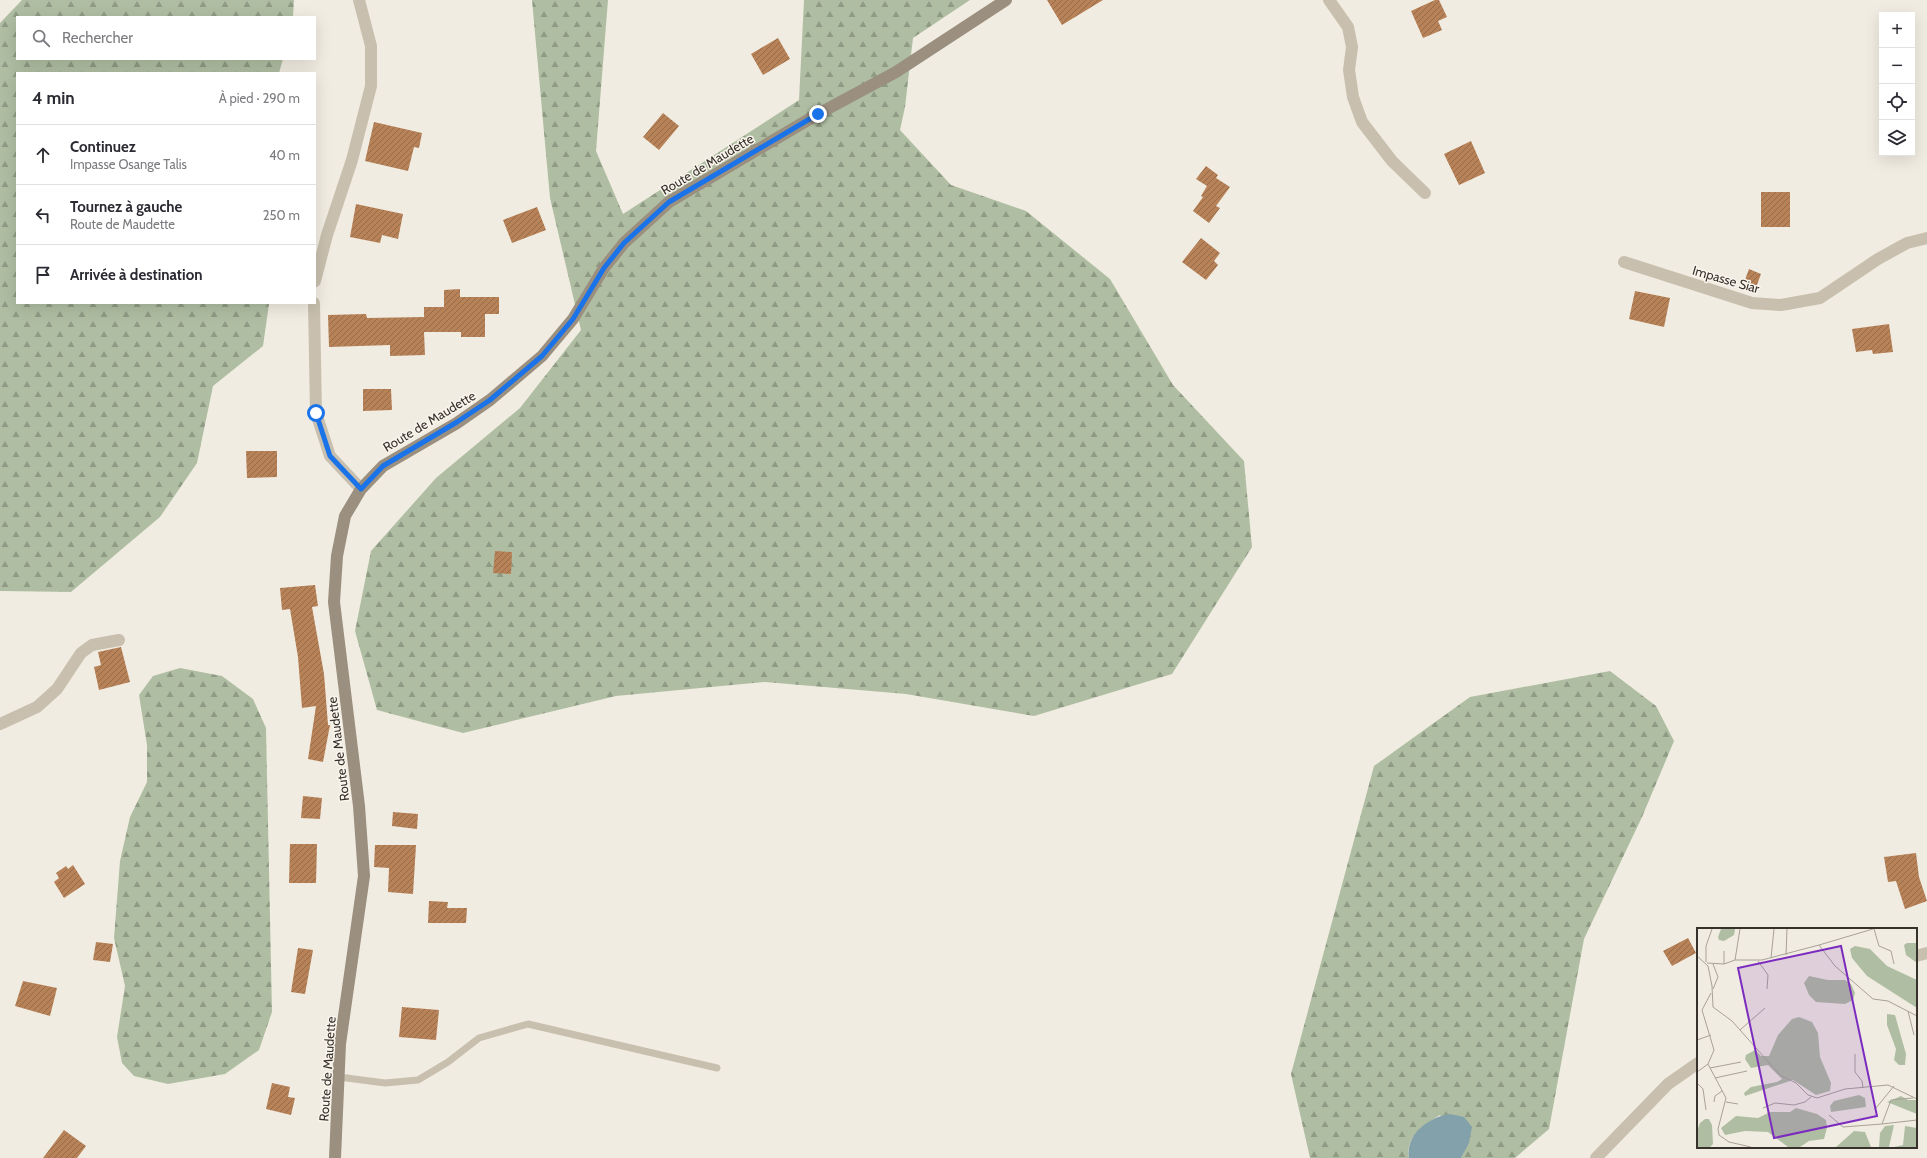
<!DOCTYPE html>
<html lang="fr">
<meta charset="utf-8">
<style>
:root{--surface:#fff;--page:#f2f2f3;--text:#2b2b33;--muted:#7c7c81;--line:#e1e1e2}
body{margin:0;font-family:Cabin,sans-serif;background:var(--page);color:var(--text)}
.controls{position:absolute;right:12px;top:12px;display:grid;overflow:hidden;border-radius:0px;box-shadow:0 4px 16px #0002}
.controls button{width:36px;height:36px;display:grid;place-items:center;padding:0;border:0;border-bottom:1px solid var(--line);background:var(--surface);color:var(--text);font:20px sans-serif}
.stop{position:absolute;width:12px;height:12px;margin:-9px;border:3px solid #1a73e8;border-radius:50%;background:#fff}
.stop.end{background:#1a73e8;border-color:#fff;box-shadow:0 1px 4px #0008}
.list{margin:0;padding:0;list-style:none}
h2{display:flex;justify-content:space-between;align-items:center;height:52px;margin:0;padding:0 16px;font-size:17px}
h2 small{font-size:13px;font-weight:400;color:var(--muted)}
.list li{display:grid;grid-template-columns:26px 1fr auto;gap:12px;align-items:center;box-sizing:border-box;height:60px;padding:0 16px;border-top:1px solid var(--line)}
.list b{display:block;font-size:15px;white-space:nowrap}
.list p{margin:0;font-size:13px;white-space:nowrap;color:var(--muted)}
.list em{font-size:13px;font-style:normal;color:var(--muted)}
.icon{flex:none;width:22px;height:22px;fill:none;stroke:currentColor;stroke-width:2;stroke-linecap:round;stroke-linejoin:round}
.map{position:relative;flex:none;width:1927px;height:1158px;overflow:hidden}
.search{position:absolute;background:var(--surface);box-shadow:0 4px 16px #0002;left:16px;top:16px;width:300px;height:44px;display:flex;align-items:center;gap:10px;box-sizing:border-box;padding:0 14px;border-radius:0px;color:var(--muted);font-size:15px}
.panel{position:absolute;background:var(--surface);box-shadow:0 4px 16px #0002;left:16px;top:72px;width:300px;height:232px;border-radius:0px}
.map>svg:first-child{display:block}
.forest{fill:url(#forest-firs)}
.water{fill:#83a1aa}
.building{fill:url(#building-hatch)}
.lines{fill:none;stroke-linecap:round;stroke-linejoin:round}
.lane{stroke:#c8bfae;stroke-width:7}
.street{stroke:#c8bfae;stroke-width:12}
.secondary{stroke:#9b8f7f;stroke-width:12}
.route{stroke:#1a73e8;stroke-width:5}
.labels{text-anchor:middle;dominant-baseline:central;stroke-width:3;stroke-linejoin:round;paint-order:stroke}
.street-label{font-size:13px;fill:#37312b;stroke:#f9f5ed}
.inset-road{fill:none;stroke:#a7a198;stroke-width:1}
.view{fill:#7b2cbf;fill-opacity:0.15;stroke:#7b2cbf;stroke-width:2}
.inset-edge{fill:none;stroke:#37312b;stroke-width:2}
</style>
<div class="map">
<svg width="1927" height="1158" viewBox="0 0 1927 1158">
<defs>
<pattern id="forest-firs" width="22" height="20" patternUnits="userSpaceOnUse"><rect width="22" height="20" fill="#afbea2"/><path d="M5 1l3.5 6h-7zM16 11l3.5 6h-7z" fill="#8f9b84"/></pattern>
<pattern id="building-hatch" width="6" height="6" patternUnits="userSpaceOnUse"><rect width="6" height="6" fill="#b88258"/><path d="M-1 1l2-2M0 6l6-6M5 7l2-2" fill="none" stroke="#966b49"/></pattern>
</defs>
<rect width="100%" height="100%" fill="#f1ece1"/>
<path class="forest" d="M22 0H294L293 17H17V59H283L279 73H17V303L269 304 263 346 213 386 197 463 160 517 71 592 0 591V23Z
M532 0H608L596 151 623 214 799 100 804 0H970L913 38 905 107 900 130 951 185 1026 211 1110 279 1173 385 1244 461 1252 547 1172 674 1034 716 906 694 765 682 616 696 463 733 377 710 355 631 371 551 436 478 520 408 581 330 550 198Z
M180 668 222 676 253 699 266 728 272 1012 259 1050 225 1074 168 1084 134 1076 122 1063 117 1037 125 986 114 938 120 861 130 817 147 782V745L139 695 153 676Z
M1610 671 1656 706 1674 741 1642 817 1584 939 1549 1129 1515 1158H1461L1464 1152 1440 1115C1424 1125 1405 1136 1409 1158H1310L1291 1074 1374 766 1470 697Z"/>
<path class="water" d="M1450 1114 1464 1117 1472 1127 1469 1143 1461 1158H1409C1405 1134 1429 1117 1450 1114Z"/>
<path class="building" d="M1047 0H1103L1062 25Z
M1435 0H1439L1447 17 1438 21 1442 30 1423 38 1411 11Z
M778 38 790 59 763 75 751 54Z
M663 113 679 126 659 150 643 137Z
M374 122 422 133 419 148 414 147 408 171 365 161Z
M1471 141 1485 173 1459 185 1444 154Z
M1206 166 1218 175 1216 178 1230 187 1216 206 1220 208 1209 223 1193 211 1203 197 1201 196 1207 186 1196 179Z
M1761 192H1790V227H1761Z
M356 204 403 214 398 239 382 235 380 243 350 237Z
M537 207 546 230 512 243 503 220Z
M1201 238 1220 253 1214 261 1218 265 1206 280 1182 262Z
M1749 269 1761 274 1754 293 1742 288Z
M460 289V297H499V314H485V337H461V332H424L425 355 390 356V345L329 347 328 315 366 314 367 318 424 317V307H444V290Z
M1635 291 1670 298 1664 327 1629 319Z
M1889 324 1893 352 1873 354 1872 350 1856 352 1852 329Z
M363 389H391L392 410 363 411Z
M246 451H277V477L247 478Z
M495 551 512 552 511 574 493 573Z
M315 585 318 606 312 607 324 674 328 725H330L323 762 308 759 316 706 302 708 298 657 290 609 282 610 280 588Z
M121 647 130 682 99 690 94 667 101 665 98 652Z
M303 796 322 798 320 819 301 818Z
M393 812 418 814 417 829 392 826Z
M290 844H317L316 883H289Z
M375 845H416L413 894 388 892 389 868 374 867Z
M1916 853 1919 877 1927 901 1905 909 1896 881 1888 882 1884 857Z
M73 865 85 884 64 898 54 882 59 878 56 873 66 866 68 869Z
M429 901 448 902 447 908H467L466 923H428Z
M1688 938 1696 953 1672 966 1663 951Z
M96 942 113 944 110 962 93 960Z
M298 948 313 950 305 994 291 992Z
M23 981 57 988 50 1016 15 1006Z
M402 1007 439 1010 436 1040 399 1037Z
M272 1083 290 1087 288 1097 295 1098 291 1115 266 1109Z
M64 1130 86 1146 77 1158H43Z"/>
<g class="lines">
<path class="lane" d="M339 1077 385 1083 418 1080 448 1062 479 1038 528 1024 717 1068"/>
<path class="street" d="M1329 0 1348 27 1352 47 1349 70 1353 97 1362 122 1392 161 1425 193
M1624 262 1752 303 1781 305 1820 298 1878 259 1907 243 1927 238
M315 281 327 235 352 160 371 86V46L359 0
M314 303 316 413 330 456 361 489
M0 724 37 707 57 689 81 653 92 645 119 640
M1916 956 1927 953
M1596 1158 1668 1084 1698 1063"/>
<path class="secondary" d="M335 1158 340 1044 364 876 359 806 334 602 337 556 345 516 361 489 383 466 457 423 490 400 542 356 573 319 604 268 624 243 669 202 818 114 896 72 1006 0"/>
</g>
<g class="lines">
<path class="route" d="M316 413 330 456 361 489 383 466 457 422 490 400 542 356 573 319 604 268 624 243 669 202 818 114"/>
</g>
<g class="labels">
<g class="street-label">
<text transform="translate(707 164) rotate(-31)">Route de Maudette</text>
<text transform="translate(1726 279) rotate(16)">Impasse Siar</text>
<text transform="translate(429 421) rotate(-31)">Route de Maudette</text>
<text transform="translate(338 749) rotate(-97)">Route de Maudette</text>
<text transform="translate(327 1069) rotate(-86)">Route de Maudette</text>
</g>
</g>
<g transform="translate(1697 928)">
<rect width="220" height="220" fill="#f1ece1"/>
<path d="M24 1H38L37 7 27 13 22 12 21 9ZM210 15H220V35L209 27 207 17ZM158 18 173 21 190 38 220 52V80L170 48 155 30 153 21ZM112 48 131 52H148L154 56 158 65 156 72 148 76 119 74 112 67 107 55ZM190 86 198 87 209 126 208 137H202L197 132 199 121 190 97ZM102 89 115 94 121 105 123 129 134 155 133 163 119 167 96 152 48 168 47 165 54 159 80 154 85 151 71 137 54 140 48 131 49 127 58 122 64 128H72L81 107 95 91ZM162 167 168 170 169 179 134 184 133 178 137 173ZM204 168 211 172H220V186L190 174ZM99 180 120 186 129 192 130 200 127 211 112 213 103 219H91L71 204 48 203 28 207 24 200 39 188 61 190 73 184H93ZM8 191H12L15 197 16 216 13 219H0V203L3 195ZM197 197 192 219H182L183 205 188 198ZM208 198 220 200V219H197L206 217ZM157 203 168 204 174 219H139Z" fill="#afbea2"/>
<path class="inset-road" d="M177 1 182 18 194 23 197 36M122 17 176 1M27 23V36M89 27 90 1M0 28 11 38 15 58 16 79 35 93 83 147 99 155 111 167 120 170 148 161 191 157 220 171M74 30 77 1M38 32 43 1M61 33 71 47 70 61M9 34V18L15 1M10 35 27 36 38 32H65L122 17 138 38 176 71 191 73 220 88M16 61 21 49 16 36M211 83 217 107M43 102 68 80M0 112 14 107M158 126V144L165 153 166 160M11 136 29 170 21 201 22 207 32 214 54 219M13 140 44 134M0 144 11 136 17 122 5 82 14 65M18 150 50 143M0 155 6 161 9 182M216 170 194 172 185 196 220 192M17 174 18 168 25 163M29 174 41 176M66 180 78 175 97 177 108 174 114 169M179 180 197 158M132 187 146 199 185 196"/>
<path class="view" d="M144 18 180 188 77 210 41 40Z"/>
<rect width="220" height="220" class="inset-edge"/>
</g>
</svg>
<div class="controls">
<button>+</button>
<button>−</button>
<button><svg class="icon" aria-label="locate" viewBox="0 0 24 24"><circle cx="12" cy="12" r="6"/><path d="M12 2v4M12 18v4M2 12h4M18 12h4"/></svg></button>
<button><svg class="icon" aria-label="layers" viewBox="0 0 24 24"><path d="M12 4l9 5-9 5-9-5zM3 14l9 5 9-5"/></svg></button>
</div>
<div class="stop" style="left:316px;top:413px"></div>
<div class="stop end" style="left:818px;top:114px"></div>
<div class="search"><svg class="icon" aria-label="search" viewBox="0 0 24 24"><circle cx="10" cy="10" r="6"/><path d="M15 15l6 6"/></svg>Rechercher</div>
<section class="panel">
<h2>4 min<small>À pied · 290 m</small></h2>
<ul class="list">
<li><svg class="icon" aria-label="ahead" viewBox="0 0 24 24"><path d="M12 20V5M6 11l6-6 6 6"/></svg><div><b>Continuez</b><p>Impasse Osange Talis</p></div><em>40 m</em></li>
<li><svg class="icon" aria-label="left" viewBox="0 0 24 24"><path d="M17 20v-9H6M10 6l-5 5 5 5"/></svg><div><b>Tournez à gauche</b><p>Route de Maudette</p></div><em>250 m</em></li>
<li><svg class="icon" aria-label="arrive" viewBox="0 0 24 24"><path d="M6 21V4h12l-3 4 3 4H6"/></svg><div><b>Arrivée à destination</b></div></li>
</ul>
</section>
</div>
